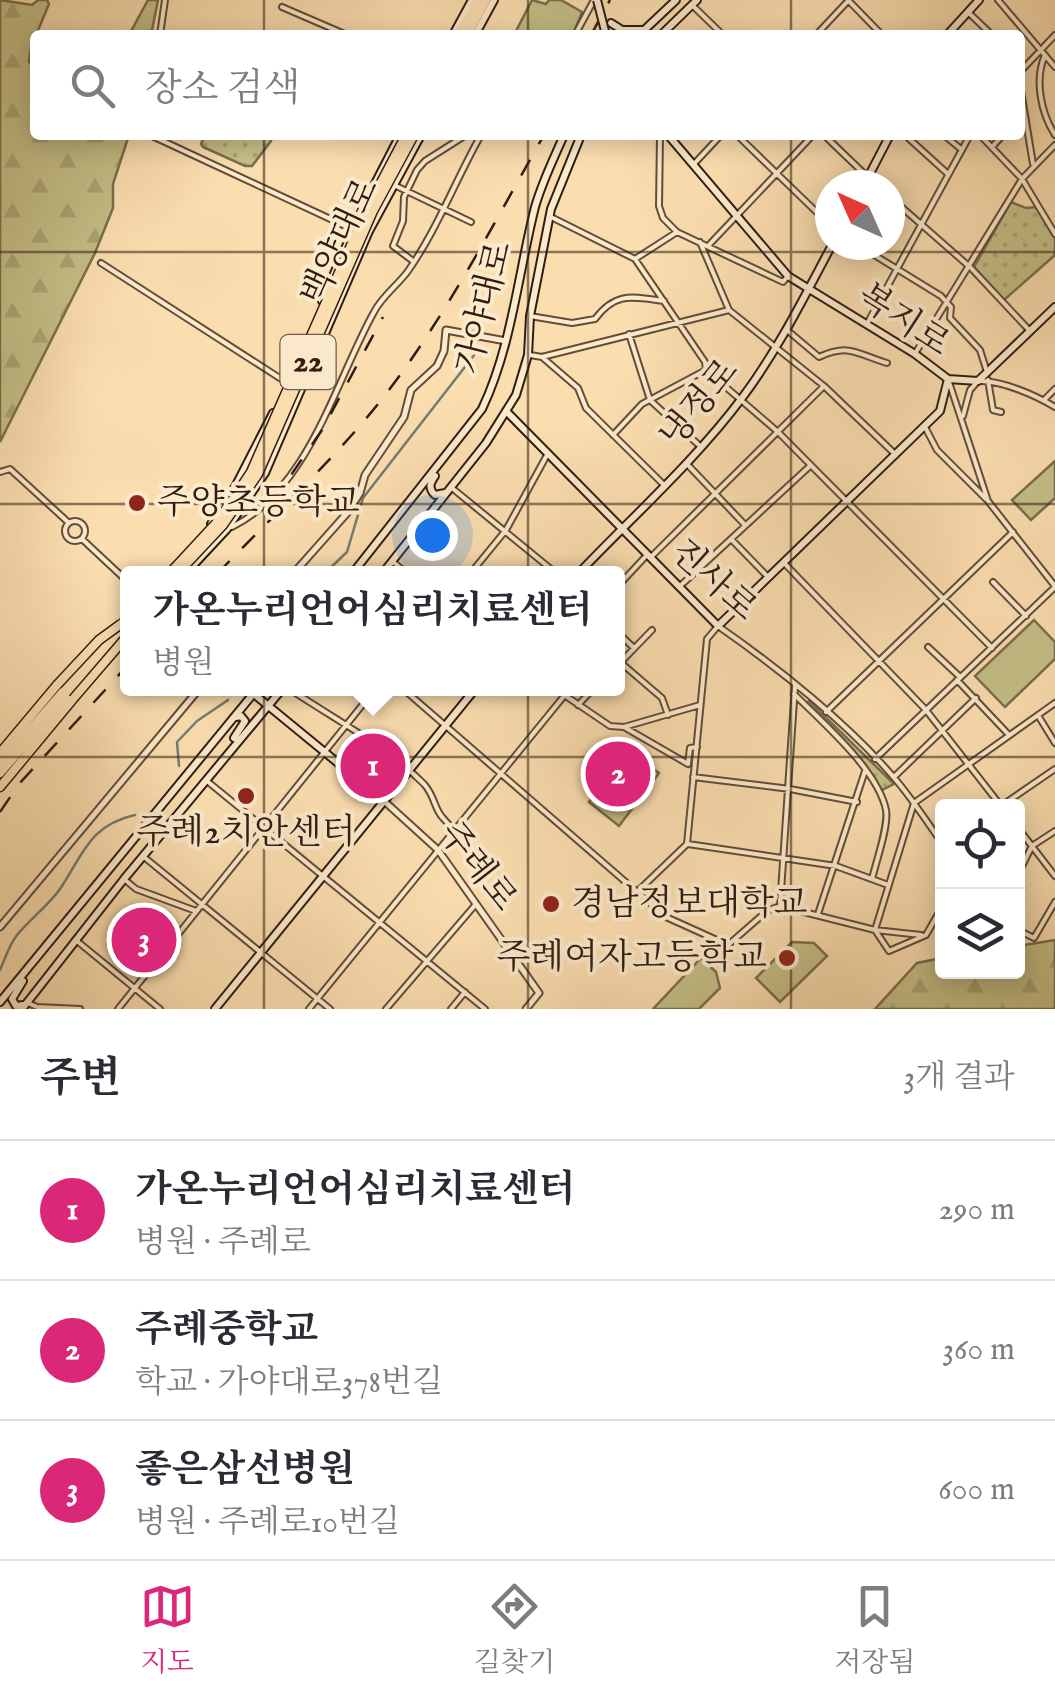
<!DOCTYPE html>
<html lang="ko">
<meta charset="utf-8">
<style>
:root{--surface:#fff;--page:#f2f2f3;--text:#2b2b33;--muted:#7c7c81;--line:#e1e1e2;--accent:#db2777}
body{margin:0;font-family:"IM FELL English","Noto Serif KR",serif;background:var(--page);color:var(--text)}
.controls{position:absolute;right:30px;bottom:30px;display:grid;overflow:hidden;border-radius:10px;box-shadow:0 5px 25px #0003}
.controls button{width:90px;height:90px;display:grid;place-items:center;padding:0;border:0;border-bottom:2px solid var(--line);background:var(--surface);color:var(--text);font:50px sans-serif}
.compass{position:absolute;left:815px;top:170px;width:90px;height:90px;border-radius:50%;background:var(--surface);box-shadow:0 5px 25px #0003;rotate:315deg}
.you{position:absolute;left:432px;top:535px;width:35px;height:35px;margin:-25px;border:8px solid #fff;border-radius:50%;background:#1a73e8;box-shadow:0 0 0 15px #1a73e833}
.badge{display:grid;place-items:center;width:65px;height:65px;border-radius:50%;background:var(--accent);color:#fff;font-size:32px;font-weight:700}
.pin{position:absolute;translate:-50% -50%;border:5px solid #fff;box-shadow:0 2px 10px #0006}
.popup{position:absolute;left:120px;top:566px;width:505px;height:130px;box-sizing:border-box;display:grid;place-content:center;border-radius:10px;background:var(--surface);filter:drop-shadow(0 2px 8px #0005);font-size:32px;white-space:nowrap;color:var(--muted)}
.popup b{font-size:38px;color:var(--text)}
.popup::after{content:'';position:absolute;left:50%;top:100%;margin-left:-20px;border:20px solid transparent;border-top-color:var(--surface)}
.list{margin:0;padding:0;list-style:none}
h2{display:flex;justify-content:space-between;align-items:center;height:130px;margin:0;padding:0 40px;font-size:42px}
h2 small{font-size:32px;font-weight:400;color:var(--muted)}
.list li{display:grid;grid-template-columns:65px 1fr auto;gap:30px;align-items:center;box-sizing:border-box;height:140px;padding:0 40px;border-top:2px solid var(--line)}
.list b{display:block;font-size:38px;white-space:nowrap}
.list p{margin:0;font-size:32px;white-space:nowrap;color:var(--muted)}
.list em{font-size:32px;font-style:normal;color:var(--muted)}
.icon{flex:none;width:55px;height:55px;fill:none;stroke:currentColor;stroke-width:2;stroke-linecap:round;stroke-linejoin:round}
.map{position:relative;flex:none;width:1055px;height:1009px;overflow:hidden}
.search{position:absolute;background:var(--surface);box-shadow:0 5px 25px #0003;left:30px;right:30px;top:30px;height:110px;display:flex;align-items:center;gap:25px;box-sizing:border-box;padding:0 35px;border-radius:10px;color:var(--muted);font-size:38px}
.sheet{height:550px;background:var(--surface)}
nav{display:flex;justify-content:space-around;align-items:center;box-sizing:border-box;height:140px;border-top:2px solid var(--line);background:var(--surface);font-size:28px;color:var(--muted)}
nav a{display:grid;justify-items:center;gap:5px}
nav .on{color:var(--accent)}
.map>svg:first-child{display:block}
.grass{fill:url(#grass-dots);stroke:#7a6e4c;stroke-width:2.5}
.forest{fill:url(#forest-firs);stroke:#7a6e4c;stroke-width:2.5}
.pitch{fill:#c5bf87;stroke:#7a6e4c;stroke-width:2.5}
.lines{fill:none;stroke-linecap:round;stroke-linejoin:round}
.stream{stroke:#737c6f;stroke-width:2.5}
.minor-casing{stroke:#634d39;stroke-width:8}
.tertiary-casing{stroke:#634d39;stroke-width:9}
.secondary-casing{stroke:#301d11;stroke-width:10}
.trunk-casing{stroke:#301d11;stroke-width:11}
.minor{stroke:#fceacc;stroke-width:4}
.tertiary{stroke:#fceacc;stroke-width:5}
.secondary{stroke:#fceacc;stroke-width:6}
.trunk{stroke:#fbdeb0;stroke-width:8}
.rail{stroke:#301d11;stroke-width:2.5;stroke-dasharray:18 18;stroke-linecap:butt}
.secondary-bridge-casing{stroke:#301d11;stroke-width:10;stroke-linecap:butt}
.trunk-bridge-casing{stroke:#301d11;stroke-width:11;stroke-linecap:butt}
.secondary-bridge{stroke:#fceacc;stroke-width:6}
.trunk-bridge{stroke:#fbdeb0;stroke-width:8}
.grid{fill:none;stroke:#301d11;stroke-width:2.5;stroke-opacity:0.55}
.poi-dot{fill:#8f2418;stroke:#fceacc;stroke-width:4}
.labels{text-anchor:middle;dominant-baseline:central;stroke-width:8;stroke-linejoin:round;paint-order:stroke}
.shield{fill:#fceacc;stroke:#6d5a49;stroke-width:2.5}
.shield-label{font-size:32px;font-weight:bold;fill:#301d11}
.street-label{font-size:35px;fill:#301d11;stroke:#fceacc}
.poi-label{font-size:35px;fill:#301d11;stroke:#fceacc;text-anchor:start}
</style>
<div class="map">
<svg width="1055" height="1009" viewBox="0 0 1055 1009">
<defs>
<pattern id="grass-dots" width="8" height="8" patternUnits="userSpaceOnUse" patternTransform="scale(2.5)"><rect width="8" height="8" fill="#c5bf87"/><path d="M2 2h.1M6 6h.1" fill="none" stroke="#aaa474" stroke-width="1.8" stroke-linecap="round"/></pattern>
<pattern id="forest-firs" width="22" height="20" patternUnits="userSpaceOnUse" patternTransform="scale(2.5)"><rect width="22" height="20" fill="#c5bf87"/><path d="M5 1l3.5 6h-7zM16 11l3.5 6h-7z" fill="#aaa474"/></pattern>
</defs>
<rect width="100%" height="100%" fill="#fbdeb0"/>
<filter id="stains"><feTurbulence type="fractalNoise" baseFrequency=".002" numOctaves="4"/><feColorMatrix values="0 0 0 0 .2 0 0 0 0 .09 0 0 0 0 .02 0 0 0 .5 -.17"/></filter>
<radialGradient id="worn" r=".72"><stop offset=".6" stop-color="#630" stop-opacity="0"/><stop offset="1" stop-color="#630" stop-opacity=".3"/></radialGradient>
<path class="grass" d="M205 135H271V141L252 166H245L203 147 201 144Z
M1011 202 1026 208 1037 207 1055 238V255L1004 300 974 267Z
M809 701 894 784 882 790 806 703Z"/>
<path class="forest" d="M0 0 32 5 38 0H47L49 4 31 47 29 62 35 66V135H129L113 184V208L95 253 0 442Z
M148 0H158L151 35H129Z
M1055 940V1009H875L917 963 942 958V972H1018V946Z"/>
<path class="pitch" d="M532 0 546 4 549 0H561L582 12 573 35H514Z
M1055 461V498L1031 520 1012 500Z
M1034 620 1055 642V659L1005 707 975 676Z
M628 751 659 773 619 826 589 802Z
M792 942 814 943 827 956 780 1002 756 978Z
M701 958 716 972 720 988 699 1009H653Z"/>
<g class="lines">
<path class="stream" d="M324 574 347 552 363 498 475 354
M179 766 177 742 197 721 228 700
M0 970C5 959 9 945 17 935 30 919 48 906 60 889 83 855 89 825 135 815"/>
<defs>
<path id="minor" d="M848 0 882 35
M998 0 1055 67
M692 5 723 35
M282 7 347 35
M970 14 992 35
M160 35 165 0
M575 35 594 0
M816 35 847 2
M1045 55C1034 80 1041 113 1055 135
M1020 72 1055 35
M1020 85 1033 164
M150 135 354 230
M660 135 659 206 663 218 677 232 783 282 788 276
M737 135 830 225
M824 135 876 185
M905 135 948 174
M944 135 962 150
M980 135 1022 179 1055 234
M992 147 1003 135
M693 165 721 135
M394 185 471 222
M890 197 971 268 1029 330
M549 216 635 259 705 362 706 370 778 432 992 648
M700 242 729 310 824 386 896 455
M858 245 941 296 951 307 950 318 980 350 987 372
M708 246 813 135
M635 259 677 232
M413 261 393 246 403 221 404 197 417 170 425 161 466 135
M101 263 289 384
M530 316 572 323 595 319C616 291 633 297 664 301
M867 324 970 135
M787 330 819 357C850 343 857 354 887 363
M629 334 650 400 701 447
M916 352 1022 179 1055 145
M530 355 542 357 729 310
M542 357 578 388 586 408 664 485
M948 379 988 501 1054 585
M988 380 993 410 1001 412
M1044 400 1055 389
M963 416 970 390 978 381C1001 380 1035 395 1055 407
M925 427 937 450 986 499
M613 435 642 404 706 370
M686 463 745 525
M0 472 10 469 69 523
M452 488 557 574
M65 531a10 10 0 1 1 20 0a10 10 0 1 1-20 0Z
M232 527C309 489 335 382 374 312 382 296 398 285 408 271 437 230 456 179 481 135
M82 539 128 582
M731 539 768 577
M650 558 824 386
M392 561 408 574
M785 564 926 710 1001 806
M470 574 506 530 547 455
M993 582 1026 616
M618 586 646 556
M679 587 811 465
M618 633 634 648
M928 647 960 677
M620 662 662 698 668 715
M618 665 652 630
M957 680 1009 735
M288 688C334 719 385 745 424 784 435 796 434 809 443 818 457 833 470 849 480 868
M402 688 666 917 728 945 767 911 780 906 875 930 889 951 926 935
M554 688 610 726 624 727 700 705
M794 694C822 722 878 770 886 810 889 825 876 862 872 879
M578 705 594 688
M826 712 1013 532
M1039 717 1055 743
M624 727 688 764 690 748 697 747
M875 759 1055 587
M693 777 790 789 857 802
M894 777 976 698
M207 781 485 1009
M1001 806 1055 769
M1018 828 1055 876
M688 844 836 866 888 885
M144 857 330 1009
M1018 874 1032 846 1055 831
M124 879 136 889 196 911
M638 891 687 844 707 639 718 626C777 667 849 724 896 780 913 800 927 822 942 843
M780 906 795 686
M818 914 865 771
M1018 930 1034 938 1055 902
M921 935 875 930 914 803 1055 703
M926 935 942 907
M77 941 160 1009
M28 1003 37 1007 80 1009
M118 1009 376 688
M309 1009 564 696
M386 1009 476 904
M451 1009 465 992"/>
<path id="tertiary" d="M293 574 348 512 360 493 365 475 404 417 411 390 437 366 444 351 446 330 506 341
M383 800 438 850 539 993 526 1009
M0 927 200 688"/>
<path id="secondary" d="M611 23 622 30H644
M453 35 472 0
M475 35 494 0
M639 35 676 0
M661 35 697 0
M947 35 979 0
M668 135 788 276 915 354 948 379
M864 185 890 135
M322 301 366 201 400 135
M948 379 978 381 1055 307
M507 412 718 626 940 411 948 379
M435 476C430 483 428 488 435 495L445 493
M211 524 235 487 273 413
M185 574 227 529 265 473 369 231 421 135
M352 574 482 409C512 346 518 274 535 207 542 182 554 158 564 135
M382 574 486 443 516 395 528 355 530 316 551 209 581 135
M578 574C633 516 694 462 742 398 778 350 804 297 832 245
M254 694 383 800
M234 738 245 721 241 716 236 717
M0 1002 258 688
M23 1005 16 1006 12 999 23 981
M22 1009 124 879 283 688
M215 1009 476 688"/>
<path id="trunk" d="M459 35 478 0
M467 35 486 0
M0 753 57 685
M0 764 128 617
M0 773 128 627
M0 787 73 699"/>
</defs>
<use href="#minor" class="minor-casing"/>
<use href="#tertiary" class="tertiary-casing"/>
<use href="#secondary" class="secondary-casing"/>
<use href="#trunk" class="trunk-casing"/>
<use href="#minor" class="minor"/>
<use href="#tertiary" class="tertiary"/>
<use href="#secondary" class="secondary"/>
<use href="#trunk" class="trunk"/>
<path class="rail" d="M591 35 610 0
M271 504 322 430 383 317
M217 574C281 507 349 447 403 371 456 297 499 214 544 135
M0 812 19 784 128 665"/>
<defs>
<path id="secondary-bridge" d="M597 0 606 35"/>
<path id="trunk-bridge" d="M169 574 219 520 251 472 367 209 406 135
M177 574 223 525 258 474 373 211 414 135
M57 685 99 640 121 624
M73 699 128 635"/>
</defs>
<use href="#secondary-bridge" class="secondary-bridge-casing"/>
<use href="#trunk-bridge" class="trunk-bridge-casing"/>
<use href="#secondary-bridge" class="secondary-bridge"/>
<use href="#trunk-bridge" class="trunk-bridge"/>
</g>
<path class="grid" d="M264 0V35M528 0V35M791 0V35M264 135V1009M528 135V1009M791 135V1009M0 252H1055M0 504H1055M0 757H1055"/>
<g class="poi-dot">
<circle cx="137" cy="503" r="10"/>
<circle cx="246" cy="796" r="10"/>
<circle cx="551" cy="904" r="10"/>
<circle cx="787" cy="958" r="10"/>
</g>
<g class="labels">
<rect class="shield" x="280.5" y="335" width="55" height="54" rx="8"/>
<g class="shield-label">
<text x="308" y="362">22</text>
</g>
<g class="street-label">
<text transform="translate(341 242) rotate(-65)">백양대로</text>
<text transform="translate(485 308) rotate(-76)">가야대로</text>
<text transform="translate(903 321) rotate(33)">복지로</text>
<text transform="translate(700 404) rotate(-51)">냉정로</text>
<text transform="translate(713 581) rotate(42)">진사로</text>
<text transform="translate(477 867) rotate(52)">주례로</text>
</g>
<g class="poi-label">
<text x="157" y="503">주양초등학교</text>
<text x="246" y="833" text-anchor="middle">주례2치안센터</text>
<text x="571" y="904">경남정보대학교</text>
<text x="767" y="958" text-anchor="end">주례여자고등학교</text>
</g>
</g>
<rect width="100%" height="100%" filter="url(#stains)"/>
<rect width="100%" height="100%" fill="url(#worn)"/>
</svg>
<div class="controls">
<button><svg class="icon" aria-label="locate" viewBox="0 0 24 24"><circle cx="12" cy="12" r="6"/><path d="M12 2v4M12 18v4M2 12h4M18 12h4"/></svg></button>
<button><svg class="icon" aria-label="layers" viewBox="0 0 24 24"><path d="M12 4l9 5-9 5-9-5zM3 14l9 5 9-5"/></svg></button>
</div>
<svg class="compass" viewBox="-18 -18 36 36"><path d="M0-13l5 13h-10z" fill="#e53935"/><path d="M0 13l5-13h-10z" fill="#7c7c81"/></svg>
<div class="you"></div>
<div class="pin badge" style="left:373px;top:766px">1</div>
<div class="popup"><b>가온누리언어심리치료센터</b>병원</div>
<div class="pin badge" style="left:618px;top:774px">2</div>
<div class="pin badge" style="left:144px;top:940px">3</div>
<div class="search"><svg class="icon" aria-label="search" viewBox="0 0 24 24"><circle cx="10" cy="10" r="6"/><path d="M15 15l6 6"/></svg>장소 검색</div>
</div>
<section class="sheet">
<h2>주변<small>3개 결과</small></h2>
<ul class="list">
<li><span class="badge">1</span><div><b>가온누리언어심리치료센터</b><p>병원 · 주례로</p></div><em>290 m</em></li>
<li><span class="badge">2</span><div><b>주례중학교</b><p>학교 · 가야대로378번길</p></div><em>360 m</em></li>
<li><span class="badge">3</span><div><b>좋은삼선병원</b><p>병원 · 주례로10번길</p></div><em>600 m</em></li>
</ul>
</section>
<nav>
<a class="on"><svg class="icon" aria-label="map" viewBox="0 0 24 24"><path d="M3 6l6-2 6 2 6-2v14l-6 2-6-2-6 2zM9 4v14M15 6v14"/></svg>지도</a>
<a><svg class="icon" aria-label="directions" viewBox="0 0 24 24"><path d="M12 3l9 9-9 9-9-9zM9 14v-3h6M13 9l2 2-2 2"/></svg>길찾기</a>
<a><svg class="icon" aria-label="saved" viewBox="0 0 24 24"><path d="M7 4h10v16l-5-4-5 4z"/></svg>저장됨</a>
</nav>
